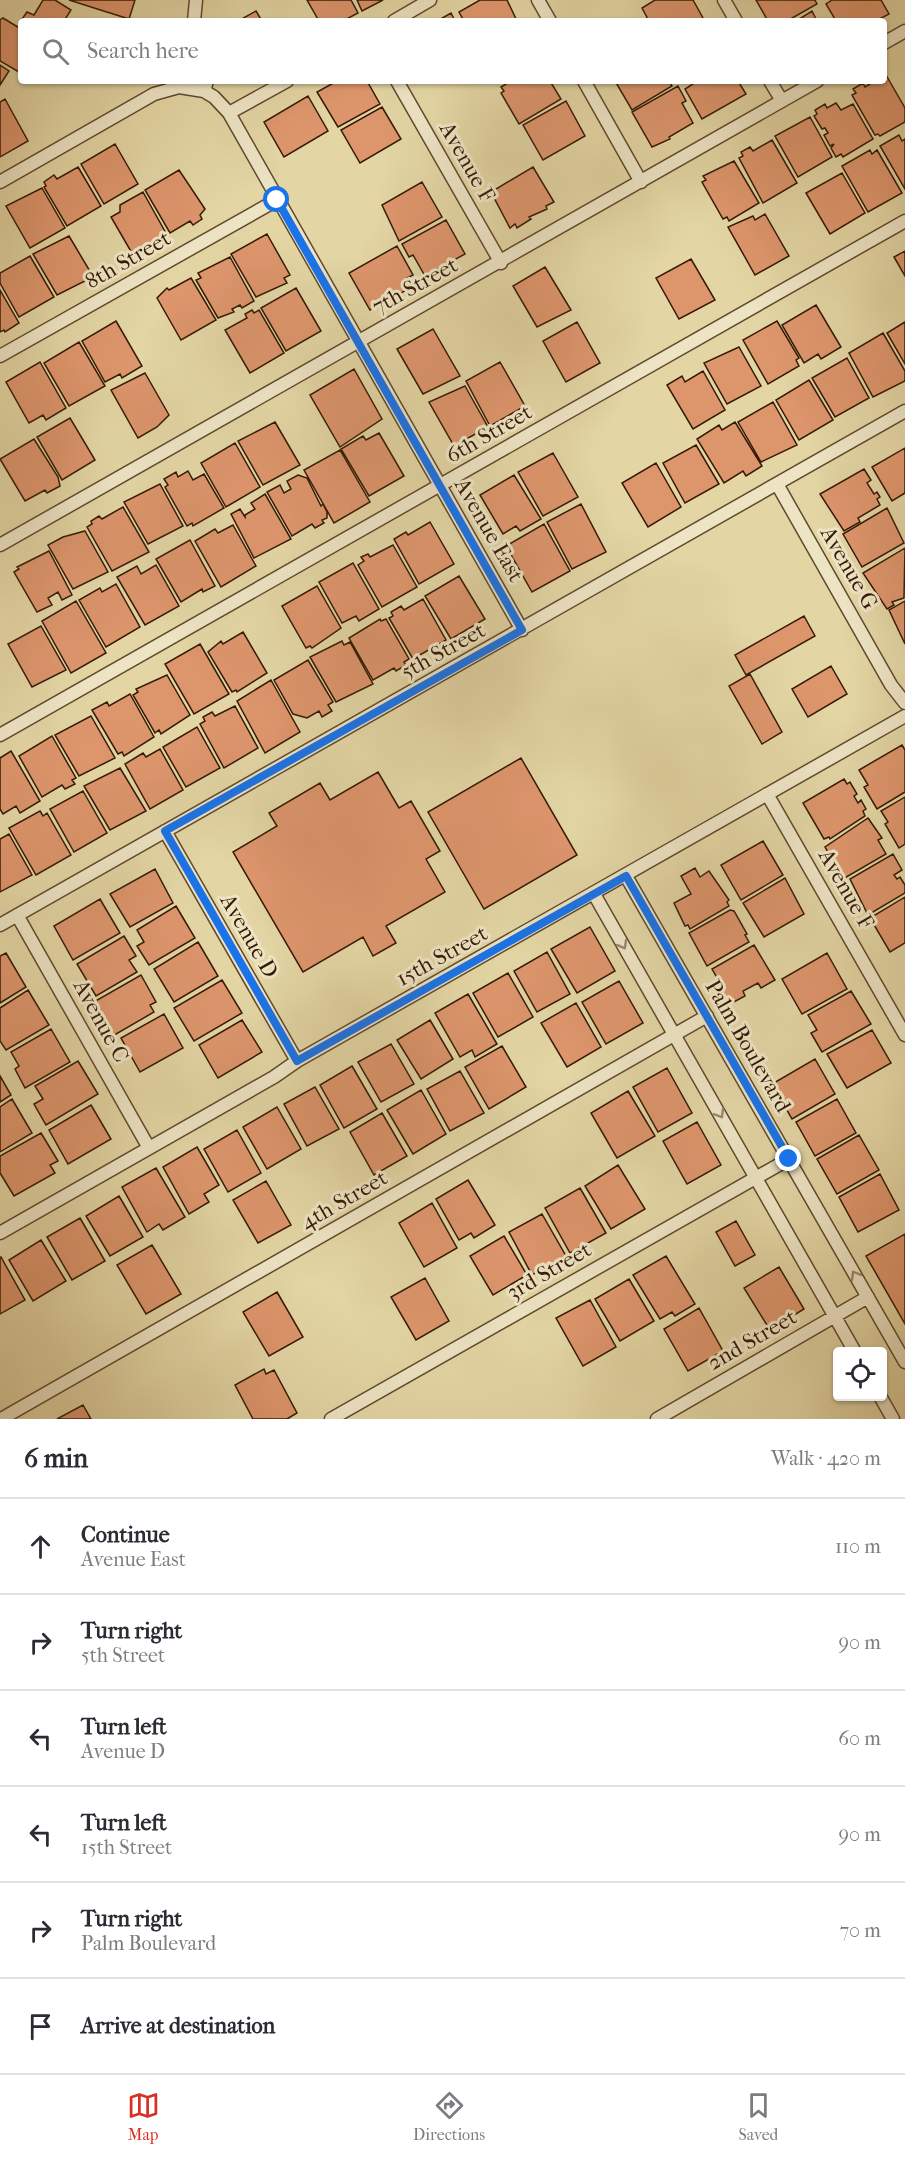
<!DOCTYPE html>
<meta charset="utf-8">
<style>
:root{--surface:#fff;--page:#f7f7f7;--text:#2b2b33;--muted:#7c7c81;--line:#e1e1e2;--accent:#d93025}
body{margin:0;font-family:"IM FELL French Canon",serif;background:var(--page);color:var(--text)}
.controls{position:absolute;right:18px;bottom:18px;display:grid;overflow:hidden;border-radius:6px;box-shadow:0 2px 4px #0004}
.controls button{width:54px;height:54px;display:grid;place-items:center;padding:0;border:0;border-bottom:2px solid var(--line);background:var(--surface);color:var(--text);font:30px sans-serif}
.stop{position:absolute;width:18px;height:18px;margin:-14px;border:4px solid #1a73e8;border-radius:50%;background:#fff}
.stop.end{background:#1a73e8;border-color:#fff;box-shadow:0 2px 6px #0008}
.list{margin:0;padding:0;list-style:none}
h2{display:flex;justify-content:space-between;align-items:center;height:78px;margin:0;padding:0 24px;font-size:26px}
h2 small{font-size:20px;font-weight:400;color:var(--muted)}
.list li{display:grid;grid-template-columns:39px 1fr auto;gap:18px;align-items:center;box-sizing:border-box;height:96px;padding:0 24px;border-top:2px solid var(--line)}
.list b{display:block;font-size:22px;white-space:nowrap}
.list p{margin:0;font-size:20px;white-space:nowrap;color:var(--muted)}
.list em{font-size:20px;font-style:normal;color:var(--muted)}
.icon{flex:none;width:33px;height:33px;fill:none;stroke:currentColor;stroke-width:2;stroke-linecap:round;stroke-linejoin:round}
.map{position:relative;flex:none;width:905px;height:1419px;overflow:hidden}
.search{position:absolute;background:var(--surface);box-shadow:0 2px 4px #0004;left:18px;right:18px;top:18px;height:66px;display:flex;align-items:center;gap:15px;box-sizing:border-box;padding:0 21px;border-radius:6px;color:var(--muted);font-size:22px}
.sheet{height:654px;background:var(--surface)}
nav{display:flex;justify-content:space-around;align-items:center;box-sizing:border-box;height:84px;border-top:2px solid var(--line);background:var(--surface);font-size:16px;color:var(--muted)}
nav a{display:grid;justify-items:center;gap:3px}
nav .on{color:var(--accent)}
.map>svg:first-child{display:block}
.building{fill:#dd956c;stroke:#351a05;stroke-width:1.5}
.lines{fill:none;stroke-linecap:round;stroke-linejoin:round}
.lane-casing{stroke:#60492d;stroke-width:15}
.lane{stroke:#ede4c4;stroke-width:12}
.oneway{stroke:#9a896e}
.route{stroke:#1a73e8;stroke-width:8}
.labels{text-anchor:middle;dominant-baseline:central;stroke-width:6;stroke-linejoin:round;paint-order:stroke}
.street-label{font-size:22px;fill:#351a05;stroke:#ede4c4}
</style>
<div class="map">
<svg width="905" height="1419" viewBox="0 0 905 1419">
<rect width="100%" height="100%" fill="#e3d5a4"/>
<filter id="stains"><feTurbulence type="fractalNoise" baseFrequency=".00333" numOctaves="4"/><feColorMatrix values="0 0 0 0 .2 0 0 0 0 .09 0 0 0 0 .02 0 0 0 .5 -.17"/></filter>
<radialGradient id="worn" r=".72"><stop offset=".6" stop-color="#630" stop-opacity="0"/><stop offset="1" stop-color="#630" stop-opacity=".3"/></radialGradient>
<path class="building" d="M43 0H55L71 10 64 21 22 19 27 12 34 15Z
M69 0H135L129 19Z
M307 0H351L358 13 343 21H319Z
M357 0H383L362 11Z
M480 0H507L517 21H464L459 12Z
M655 0H693L703 18 698 21H649L642 8Z
M756 0H815L817 4 787 21H768Z
M832 0H881L889 14 876 21H836L826 4Z
M256 11 262 21H238Z
M812 11 817 21H796Z
M451 13 455 21H437Z
M3 18 21 29 19 72 0 61V20Z
M0 65 9 71 0 85Z
M886 75 905 108V122L880 136 878 134 875 135 852 95 856 93 853 89 863 83 865 87 875 81H884Z
M337 81H367L380 104 338 127 317 92Z
M511 81H550L561 99 519 124 501 93 504 91 501 87Z
M615 81H669L672 86 632 110Z
M692 81H738L746 94 702 119 685 89 693 84Z
M678 86 686 101 682 103 693 123 669 137 670 139 652 147 632 112Z
M308 96 328 131 284 157 264 122Z
M5 99 28 141 0 157V102Z
M566 101 585 136 543 160 523 125Z
M836 103 841 110 853 104 873 139 843 157 841 154 836 157 831 148 834 144 830 146 824 135 828 133 825 128 822 129 814 116 817 114 815 110 825 104 827 108Z
M382 107 401 139 360 163 341 130Z
M810 117 832 157 798 177 775 136Z
M899 135 902 141 905 139V189L880 146Z
M772 140 797 183 763 203 739 158 743 156 741 152 750 147 753 151Z
M115 144 138 184 104 204 81 164Z
M870 150 872 154 877 150 902 193 868 212 842 166Z
M734 161 759 203 729 221 727 217 723 219 702 182 706 180 703 176Z
M78 167 101 206 67 226 44 187 46 186 44 182 54 175 57 179Z
M533 167 554 202 546 206 547 209 529 217 531 219 517 228 515 224 510 228 491 192Z
M179 170 205 209 200 215 202 219 193 225 190 221 170 233 145 190Z
M842 173 865 213 830 234 806 193Z
M422 182 442 217 399 241 382 205Z
M42 188 65 228 30 248 6 206Z
M143 192 167 235 133 255 111 217 120 212V205Z
M765 214 789 256 755 275 728 227 753 216 755 220Z
M446 220 465 254 425 276 413 255 409 257 402 244Z
M267 234 290 275 284 278 287 283 256 297 231 254Z
M69 236 91 273 85 276 87 280 57 295 33 254Z
M397 246 413 275 407 278 412 287 370 310 349 273Z
M905 251V276L894 257Z
M30 256 54 297 19 317 0 283V273Z
M230 257 254 301 242 308 240 305 232 309 234 312 218 318 196 280 201 278 198 273Z
M691 259 715 300 679 319 656 278Z
M545 267 571 310 537 327 513 286Z
M191 278 216 320 181 340 157 298 167 288 169 290Z
M296 288 321 331 286 351 261 308Z
M0 290 19 323 5 332 4 330 0 332Z
M816 305 841 347 821 359 818 354 804 363 782 325Z
M252 310 254 313 259 310 284 353 250 373 225 330 247 318 245 314Z
M116 321 142 366 122 378 120 374 105 382 82 341Z
M777 321 799 358 796 360 799 366 768 384 743 340Z
M577 322 600 363 566 382 543 341Z
M905 322V364L887 333Z
M433 329 460 376 423 394 397 349Z
M883 333 905 371V381L873 397 849 353Z
M79 342 105 386 69 406 44 363Z
M739 347 761 386 727 404 704 363Z
M847 358 869 398 835 417 812 378Z
M40 362 66 408 46 420 43 415 29 423 6 382Z
M500 362 525 406 490 426 466 381Z
M354 369 382 419 340 447 310 395Z
M703 371 725 410 693 429 667 385 682 376 685 382Z
M145 373 169 415 157 427 138 438 111 390Z
M809 380 833 420 799 440 776 400Z
M465 386 488 427 454 446 429 402Z
M773 402 797 445 761 462 738 422Z
M70 418 95 460 62 480 37 437Z
M275 422 300 465 263 485 238 441Z
M735 422 762 466 746 476 743 471 724 483 697 439 719 425 722 430Z
M379 433 404 476 369 496 341 449 363 436 366 440Z
M34 439 58 477 60 486 47 493 45 490 25 501 0 459Z
M235 443 260 487 226 507 201 463Z
M696 445 719 484 685 503 663 463Z
M905 448V493L892 501 872 467Z
M340 450 370 502 334 523 304 470Z
M553 453 578 497 543 516 518 472Z
M656 463 681 507 648 527 622 483Z
M864 469 871 480 867 483 874 494 877 492 880 497 877 499 880 505 858 518 860 522 844 531 820 494Z
M188 471 193 480 204 474 224 508 193 526 192 523 187 526 165 487 168 485 164 479 176 472 178 477Z
M298 475 307 478 321 506 323 504 327 512V518L322 520 324 523 315 528 312 524 292 536 267 492 280 485 284 493 291 489 287 481Z
M514 475 541 519 520 531 516 526 503 534 480 495Z
M160 484 183 526 148 544 124 502Z
M265 494 291 539 254 558 231 514 240 509 245 517V515L255 509 251 503Z
M581 504 606 552 572 569 547 522Z
M123 507 149 552 112 571 87 527 92 524 91 521 99 516 102 519Z
M887 508 904 543 862 567 843 534Z
M430 522 454 564 419 584 394 539 406 532 408 535Z
M544 524 570 571 532 592 506 546Z
M233 525 256 566 221 587 195 541 215 529 218 533Z
M85 531 108 572 73 589 48 545 63 537Z
M190 540 215 586 203 592 202 589 181 602 156 559Z
M393 545 417 587 382 607 358 565 364 561 361 557 368 554 370 557Z
M905 548 904 598 892 602 894 605 887 609 863 573Z
M49 551 72 595 62 600 58 592 48 598 52 605 37 612 14 572 19 569 17 567Z
M353 563 379 609 359 621 356 616 342 623 319 582Z
M156 565 179 606 145 625 117 577 137 566 141 574Z
M459 576 485 619 451 639 425 596Z
M116 584 140 627 106 647 79 600 100 588 102 592Z
M317 586 341 628 312 648 310 646 306 648 282 606Z
M423 599 446 640 413 659 389 618 393 616 391 612 401 606 404 610Z
M76 601 106 653 71 673 42 621Z
M905 601V644L889 610Z
M804 616 815 636 746 675 735 655Z
M380 619 381 621 386 619 409 659 404 662 406 665 396 671 394 668 373 680 349 638Z
M41 626 66 670 32 687 8 644Z
M243 632 267 673 237 692 236 690 232 692 208 652 221 641 223 644Z
M342 641 344 645 350 642 373 684 336 702 310 657Z
M200 644 229 694 194 714 165 664Z
M308 660 333 702 328 705 332 711 322 717 319 711 307 718 293 714 274 680Z
M831 666 847 694 808 717 792 689Z
M750 674 782 732 762 744 729 686Z
M167 675 190 715 161 734 159 730 155 733 133 695 138 692 136 689Z
M271 680 300 732 265 753 237 701Z
M130 694 154 737 124 756 122 752 118 754 92 710 107 702 109 706Z
M235 706 258 748 224 768 200 724 205 721 203 717 212 712 215 716Z
M91 716 115 758 79 776 55 735Z
M197 727 220 768 186 787 163 747Z
M52 736 76 778 72 780 75 784 65 789 62 785 42 797 19 756Z
M902 745 905 750V792L877 809 864 787 868 785 859 770Z
M160 749 183 790 150 809 125 764 143 753 146 757Z
M11 751 40 801 20 813 16 806 3 814 0 809V758Z
M521 758 577 855 484 909 428 812Z
M120 768 146 811 110 830 84 786Z
M378 772 399 808 411 801 440 851 426 859 445 892 386 926 396 943 373 956 363 937 303 972 233 852 277 826 269 813 320 783 330 800Z
M844 779 847 784 850 782 857 794 854 796 858 803 861 800 866 809 863 811 865 816 830 839 829 837 824 839 803 803Z
M83 791 107 833 74 852 50 809Z
M905 797V844L899 848 885 824 888 822 881 811Z
M40 811 43 816 47 813 71 855 36 875 9 828Z
M868 818 882 838 878 840 886 854 843 879 825 847Z
M9 834 32 875 0 892V839Z
M763 841 783 875 741 900 721 865Z
M893 854 902 870 894 875 897 879 900 877 905 885V893L868 915 850 879Z
M695 868 700 877 709 871 729 900 727 902 729 906 690 929 688 925 685 926 674 903 691 894 681 876Z
M155 869 173 903 130 927 110 894Z
M785 878 804 914 764 937 743 903Z
M905 897V943L890 952 870 918Z
M100 899 120 933 73 960 54 926Z
M176 906 195 938 149 965 137 946 144 942 137 930Z
M730 910 734 911 747 934 745 935 749 942 707 966 689 933Z
M590 927 615 971 577 993 551 949Z
M124 936 136 956 129 960 137 972 96 996 77 964Z
M198 942 218 976 174 1002 154 969Z
M754 945 775 980 761 988 758 983 743 991 745 996 732 1003 729 999 724 1002 719 993 724 990 712 969Z
M547 952 570 994 537 1012 514 971Z
M6 953 26 987 0 1003V956Z
M827 953 847 989 802 1014 782 979Z
M508 973 533 1017 498 1037 473 993Z
M141 975 156 1002 150 1005 154 1012 111 1037 92 1003Z
M222 980 242 1013 194 1041 174 1008Z
M619 981 643 1023 606 1044 582 1002Z
M28 990 49 1025 6 1050 0 1041V1008Z
M851 991 871 1024 822 1052 811 1033 817 1030 808 1015Z
M468 994 497 1044 475 1057 472 1050 460 1057 435 1013Z
M576 1003 601 1047 567 1067 541 1023Z
M164 1014 183 1048 140 1072 121 1038Z
M242 1020 262 1052 218 1078 199 1045Z
M430 1020 453 1059 421 1079 397 1040Z
M51 1029 70 1062 25 1088 15 1069 19 1066 11 1052Z
M872 1030 891 1063 847 1088 827 1054Z
M391 1044 414 1084 381 1102 358 1062Z
M502 1046 526 1087 489 1109 465 1067Z
M815 1059 835 1094 792 1119 772 1084Z
M78 1061 98 1094 46 1125 34 1104 43 1099 35 1086Z
M352 1066 377 1109 344 1128 320 1085Z
M667 1068 692 1113 658 1132 633 1087Z
M460 1071 484 1113 450 1131 427 1089Z
M0 1076 11 1095 0 1102Z
M315 1087 339 1129 307 1146 284 1104Z
M421 1090 446 1134 413 1154 387 1110Z
M628 1091 655 1136 617 1158 591 1113Z
M12 1099 32 1133 0 1152V1107Z
M837 1099 856 1133 815 1156 796 1122Z
M91 1105 111 1139 68 1164 49 1130Z
M277 1107 301 1149 267 1169 243 1127Z
M382 1113 407 1156 374 1175 350 1132Z
M697 1122 721 1165 687 1184 663 1141Z
M237 1130 261 1173 228 1192 204 1149Z
M41 1133 58 1161 50 1165 55 1173 14 1196 0 1173V1156Z
M859 1135 879 1170 837 1194 817 1159Z
M197 1147 219 1185 204 1194 209 1202 189 1214 163 1167Z
M618 1165 645 1209 611 1229 585 1186Z
M156 1168 185 1217 163 1230 159 1224 147 1232 122 1187Z
M880 1174 899 1210 858 1232 839 1197Z
M468 1180 495 1225 474 1238 471 1233 459 1240 436 1199Z
M266 1181 291 1225 258 1243 233 1200Z
M580 1188 606 1233 570 1253 545 1208Z
M119 1196 143 1237 110 1256 86 1216Z
M432 1203 457 1248 424 1267 399 1223Z
M542 1214 566 1256 532 1275 509 1232Z
M80 1218 105 1261 72 1280 47 1237Z
M736 1221 755 1255 735 1266 716 1232Z
M905 1234V1324L866 1256Z
M504 1236 527 1275 493 1295 470 1256Z
M41 1240 66 1281 33 1301 9 1260Z
M152 1245 181 1294 146 1314 117 1265Z
M666 1256 695 1304 675 1316 672 1312 660 1319 633 1275Z
M1 1257 25 1300 0 1314V1258Z
M779 1267 804 1309 770 1330 744 1288Z
M425 1278 449 1321 416 1340 391 1297Z
M629 1279 654 1321 620 1341 595 1299Z
M277 1292 303 1337 269 1356 243 1312Z
M590 1300 616 1347 583 1366 556 1318Z
M699 1308 723 1351 688 1371 664 1329Z
M264 1369 266 1374 274 1370 297 1413 287 1419H253L235 1385Z
M83 1405 91 1419H57Z"/>
<g class="lines">
<defs>
<path id="lane" d="M538 0 550 21
M724 0 736 21
M194 21 196 0
M394 21 430 0
M884 43 905 31
M207 81 204 91 214 97 229 113 522 630
M397 81 501 263
M584 81 641 182
M770 81 782 101
M229 113 287 81
M0 182 154 94 179 87 204 91
M0 356 277 200
M777 484 891 685 905 703
M0 545 817 81
M0 735 905 221
M767 794 905 1035
M165 831 297 1061
M626 876 905 1362
M594 894 855 1352
M17 915 149 1148
M0 925 905 411
M0 1233 274 1077 297 1061 905 716
M880 1396 893 1419
M1 1419 707 1016
M331 1419 789 1159
M657 1419 868 1297"/>
</defs>
<use href="#lane" class="lane-casing"/>
<use href="#lane" class="lane"/>
</g>
<defs><path id="oneway-chevron" d="M-2-3.5L2.5 0L-2 3.5" fill="none" stroke-width="1.6" stroke-linecap="round" stroke-linejoin="round" transform="scale(1.5)"/></defs>
<g class="oneway">
<use href="#oneway-chevron" transform="translate(623 945) rotate(61)"/>
<use href="#oneway-chevron" transform="translate(720 1114) rotate(60)"/>
<use href="#oneway-chevron" transform="translate(855 1275) rotate(-120)"/>
</g>
<g class="lines">
<path class="route" d="M277 200 522 630 165 831 297 1061 626 876 789 1159"/>
</g>
<g class="labels">
<g class="street-label">
<text transform="translate(467 162) rotate(60)">Avenue F</text>
<text transform="translate(128 260) rotate(-30)">8th Street</text>
<text transform="translate(415 286) rotate(-29)">7th Street</text>
<text transform="translate(489 434) rotate(-30)">6th Street</text>
<text transform="translate(489 530) rotate(60)">Avenue East</text>
<text transform="translate(849 568) rotate(60)">Avenue G</text>
<text transform="translate(443 651) rotate(-29)">5th Street</text>
<text transform="translate(846 889) rotate(60)">Avenue F</text>
<text transform="translate(249 936) rotate(60)">Avenue D</text>
<text transform="translate(442 956) rotate(-29)">15th Street</text>
<text transform="translate(101 1021) rotate(61)">Avenue C</text>
<text transform="translate(748 1046) rotate(60)">Palm Boulevard</text>
<text transform="translate(344 1200) rotate(-30)">4th Street</text>
<text transform="translate(549 1271) rotate(-30)">3rd Street</text>
<text transform="translate(752 1340) rotate(-30)">2nd Street</text>
</g>
</g>
<rect width="100%" height="100%" filter="url(#stains)"/>
<rect width="100%" height="100%" fill="url(#worn)"/>
</svg>
<div class="controls">
<button><svg class="icon" aria-label="locate" viewBox="0 0 24 24"><circle cx="12" cy="12" r="6"/><path d="M12 2v4M12 18v4M2 12h4M18 12h4"/></svg></button>
</div>
<div class="stop" style="left:277px;top:200px"></div>
<div class="stop end" style="left:789px;top:1159px"></div>
<div class="search"><svg class="icon" aria-label="search" viewBox="0 0 24 24"><circle cx="10" cy="10" r="6"/><path d="M15 15l6 6"/></svg>Search here</div>
</div>
<section class="sheet">
<h2>6 min<small>Walk · 420 m</small></h2>
<ul class="list">
<li><svg class="icon" aria-label="ahead" viewBox="0 0 24 24"><path d="M12 20V5M6 11l6-6 6 6"/></svg><div><b>Continue</b><p>Avenue East</p></div><em>110 m</em></li>
<li><svg class="icon" aria-label="right" viewBox="0 0 24 24"><path d="M7 20v-9h11M14 6l5 5-5 5"/></svg><div><b>Turn right</b><p>5th Street</p></div><em>90 m</em></li>
<li><svg class="icon" aria-label="left" viewBox="0 0 24 24"><path d="M17 20v-9H6M10 6l-5 5 5 5"/></svg><div><b>Turn left</b><p>Avenue D</p></div><em>60 m</em></li>
<li><svg class="icon" aria-label="left" viewBox="0 0 24 24"><path d="M17 20v-9H6M10 6l-5 5 5 5"/></svg><div><b>Turn left</b><p>15th Street</p></div><em>90 m</em></li>
<li><svg class="icon" aria-label="right" viewBox="0 0 24 24"><path d="M7 20v-9h11M14 6l5 5-5 5"/></svg><div><b>Turn right</b><p>Palm Boulevard</p></div><em>70 m</em></li>
<li><svg class="icon" aria-label="arrive" viewBox="0 0 24 24"><path d="M6 21V4h12l-3 4 3 4H6"/></svg><div><b>Arrive at destination</b></div></li>
</ul>
</section>
<nav>
<a class="on"><svg class="icon" aria-label="map" viewBox="0 0 24 24"><path d="M3 6l6-2 6 2 6-2v14l-6 2-6-2-6 2zM9 4v14M15 6v14"/></svg>Map</a>
<a><svg class="icon" aria-label="directions" viewBox="0 0 24 24"><path d="M12 3l9 9-9 9-9-9zM9 14v-3h6M13 9l2 2-2 2"/></svg>Directions</a>
<a><svg class="icon" aria-label="saved" viewBox="0 0 24 24"><path d="M7 4h10v16l-5-4-5 4z"/></svg>Saved</a>
</nav>
